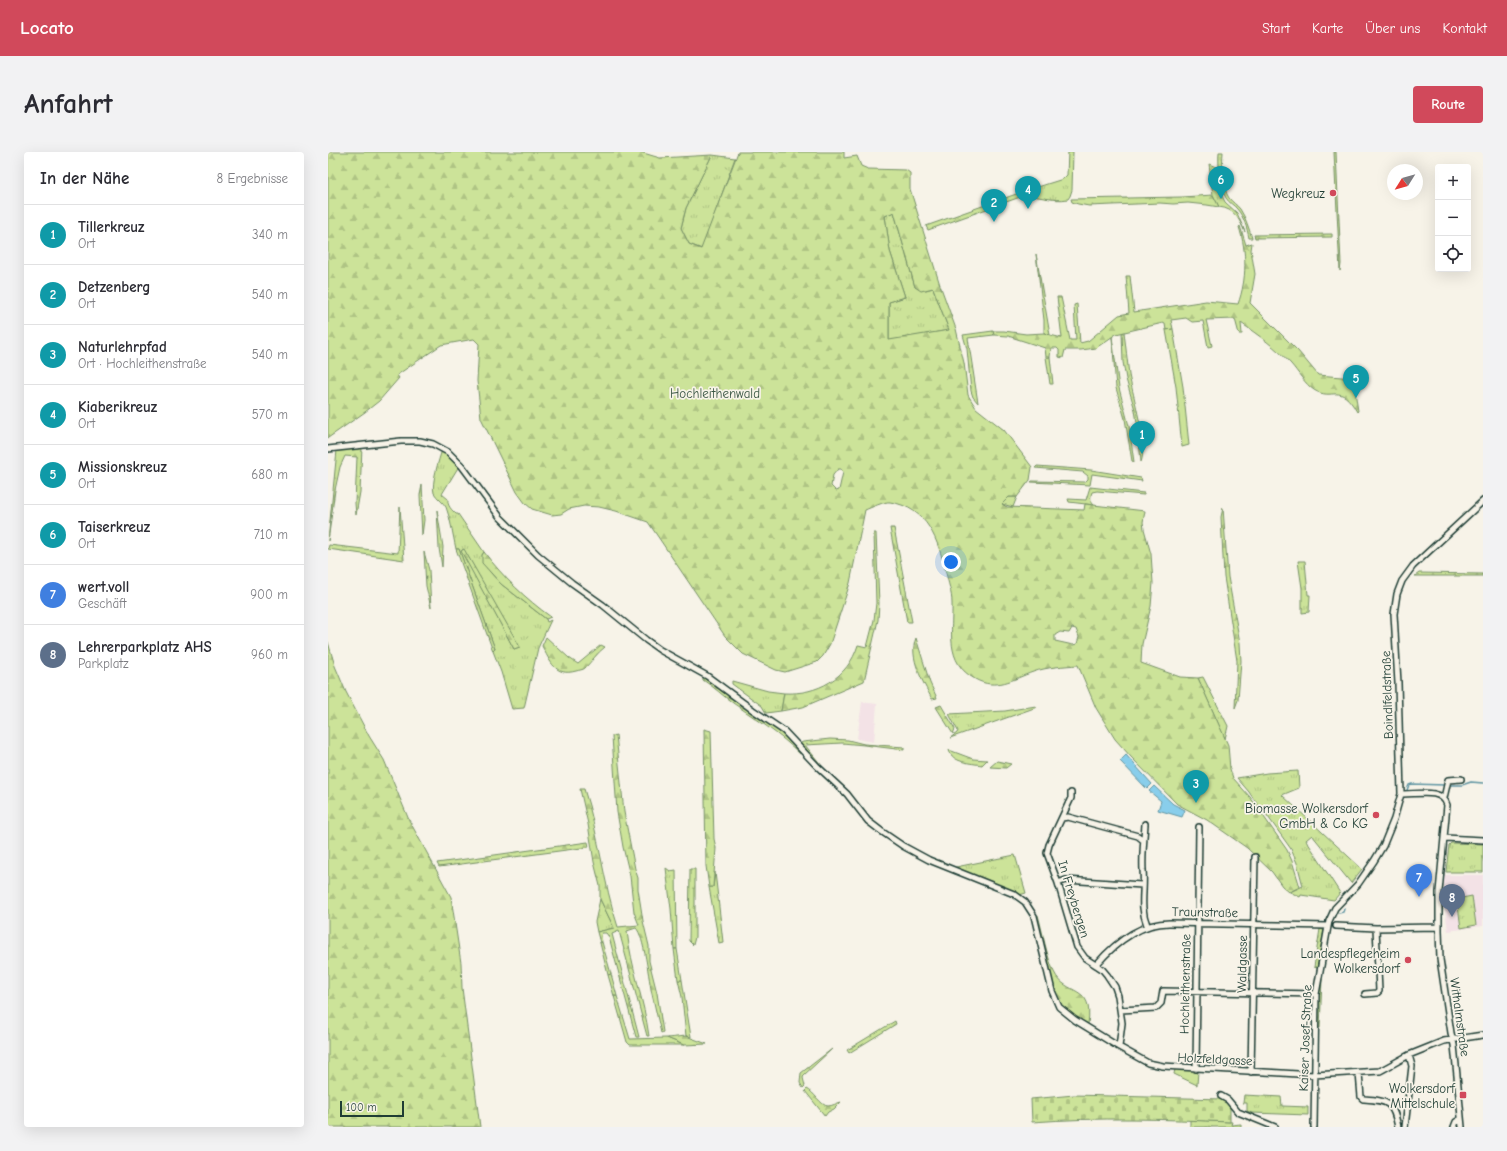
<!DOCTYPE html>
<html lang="de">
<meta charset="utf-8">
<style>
:root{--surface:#fff;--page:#f2f2f3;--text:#2b2b33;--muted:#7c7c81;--line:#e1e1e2;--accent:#d1495b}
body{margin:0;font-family:"Comic Neue",sans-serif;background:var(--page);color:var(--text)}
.controls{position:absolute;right:12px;top:12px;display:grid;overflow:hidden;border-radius:4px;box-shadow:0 4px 16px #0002}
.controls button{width:36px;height:36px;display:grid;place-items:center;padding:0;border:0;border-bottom:1px solid var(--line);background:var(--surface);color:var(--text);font:20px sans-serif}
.compass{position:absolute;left:1059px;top:12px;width:36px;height:36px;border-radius:50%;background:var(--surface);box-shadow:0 4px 16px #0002;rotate:233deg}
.scale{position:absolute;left:12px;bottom:10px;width:64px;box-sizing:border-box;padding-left:4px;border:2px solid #1f3d34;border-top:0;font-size:11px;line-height:14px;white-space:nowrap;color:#1f3d34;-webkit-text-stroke:3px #f7f3e8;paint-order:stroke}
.you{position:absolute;left:623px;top:410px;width:14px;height:14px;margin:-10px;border:3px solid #fff;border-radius:50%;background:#1a73e8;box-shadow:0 0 0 6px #1a73e833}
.badge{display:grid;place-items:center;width:26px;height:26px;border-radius:50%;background:var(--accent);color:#fff;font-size:13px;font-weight:700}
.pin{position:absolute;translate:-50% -33px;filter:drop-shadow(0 1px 2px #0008)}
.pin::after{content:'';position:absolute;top:21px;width:14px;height:12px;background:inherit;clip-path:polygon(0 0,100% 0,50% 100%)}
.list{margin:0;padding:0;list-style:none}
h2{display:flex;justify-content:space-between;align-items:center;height:52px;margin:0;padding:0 16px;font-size:17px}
h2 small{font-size:13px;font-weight:400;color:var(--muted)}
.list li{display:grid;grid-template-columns:26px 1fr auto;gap:12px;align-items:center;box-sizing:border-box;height:60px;padding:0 16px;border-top:1px solid var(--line)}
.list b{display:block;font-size:15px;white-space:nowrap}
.list p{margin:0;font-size:13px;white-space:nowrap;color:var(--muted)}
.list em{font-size:13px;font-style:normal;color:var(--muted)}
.icon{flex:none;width:22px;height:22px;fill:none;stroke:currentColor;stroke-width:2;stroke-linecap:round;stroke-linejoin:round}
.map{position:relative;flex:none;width:1155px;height:975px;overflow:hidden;border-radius:4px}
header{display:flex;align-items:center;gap:24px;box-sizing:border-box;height:56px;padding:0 20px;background:var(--accent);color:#fff}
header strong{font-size:19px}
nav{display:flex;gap:22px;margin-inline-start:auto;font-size:14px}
.intro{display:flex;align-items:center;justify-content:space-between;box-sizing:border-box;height:96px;padding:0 24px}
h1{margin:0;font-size:28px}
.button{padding:10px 18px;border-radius:4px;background:var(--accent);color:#fff;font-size:14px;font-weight:700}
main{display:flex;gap:24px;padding:0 24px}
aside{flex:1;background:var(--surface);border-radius:4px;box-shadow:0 4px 16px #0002}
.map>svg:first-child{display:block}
.built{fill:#f3e2e6}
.grass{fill:url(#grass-tufts);stroke:#769066;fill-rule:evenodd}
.forest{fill:url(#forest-firs);stroke:#769066;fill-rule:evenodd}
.cemetery{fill:url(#cemetery-stones);stroke:#769066}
.garden{fill:#cce399;stroke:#769066}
.water{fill:#89ceeb;stroke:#5f94a2}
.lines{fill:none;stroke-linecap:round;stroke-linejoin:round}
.stream{stroke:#5f94a2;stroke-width:1.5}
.minor-casing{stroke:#1f3d34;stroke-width:8}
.minor{stroke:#f7f3e8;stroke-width:5}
.poi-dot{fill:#d1495b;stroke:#f7f3e8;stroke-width:1.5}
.labels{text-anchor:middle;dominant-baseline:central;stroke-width:3.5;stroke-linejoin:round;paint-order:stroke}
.poi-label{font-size:13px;fill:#1f3d34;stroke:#f7f3e8;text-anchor:end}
.park-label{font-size:13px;fill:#395643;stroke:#f7f3e8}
.street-label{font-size:13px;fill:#1f3d34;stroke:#f7f3e8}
</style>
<header>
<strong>Locato</strong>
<nav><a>Start</a><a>Karte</a><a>Über uns</a><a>Kontakt</a></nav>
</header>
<div class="intro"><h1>Anfahrt</h1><a class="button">Route</a></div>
<main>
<aside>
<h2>In der Nähe<small>8 Ergebnisse</small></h2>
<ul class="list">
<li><span class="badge" style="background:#0f9aa8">1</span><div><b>Tillerkreuz</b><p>Ort</p></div><em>340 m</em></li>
<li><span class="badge" style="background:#0f9aa8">2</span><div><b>Detzenberg</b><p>Ort</p></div><em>540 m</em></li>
<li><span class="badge" style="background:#0f9aa8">3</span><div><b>Naturlehrpfad</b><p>Ort · Hochleithenstraße</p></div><em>540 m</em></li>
<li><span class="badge" style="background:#0f9aa8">4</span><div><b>Kiaberikreuz</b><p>Ort</p></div><em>570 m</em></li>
<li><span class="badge" style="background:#0f9aa8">5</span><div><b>Missionskreuz</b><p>Ort</p></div><em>680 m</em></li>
<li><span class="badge" style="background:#0f9aa8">6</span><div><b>Taiserkreuz</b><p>Ort</p></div><em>710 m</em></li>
<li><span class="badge" style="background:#3f7fe0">7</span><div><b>wert.voll</b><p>Geschäft</p></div><em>900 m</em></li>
<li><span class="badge" style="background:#5c6f8a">8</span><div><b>Lehrerparkplatz AHS</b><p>Parkplatz</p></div><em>960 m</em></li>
</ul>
</aside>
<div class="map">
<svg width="1155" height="975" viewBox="0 0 1155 975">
<defs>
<pattern id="grass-tufts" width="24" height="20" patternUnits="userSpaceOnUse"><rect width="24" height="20" fill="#cce399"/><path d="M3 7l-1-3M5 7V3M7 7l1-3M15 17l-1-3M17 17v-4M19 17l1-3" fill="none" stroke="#afc484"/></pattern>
<pattern id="forest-firs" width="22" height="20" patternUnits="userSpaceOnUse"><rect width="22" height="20" fill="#cce399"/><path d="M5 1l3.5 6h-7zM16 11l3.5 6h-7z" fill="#afc484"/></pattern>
<pattern id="cemetery-stones" width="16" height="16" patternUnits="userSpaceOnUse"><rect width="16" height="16" fill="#cce399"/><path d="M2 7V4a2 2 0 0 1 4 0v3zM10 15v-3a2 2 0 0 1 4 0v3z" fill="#afc484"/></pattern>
</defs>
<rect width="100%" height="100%" fill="#f7f3e8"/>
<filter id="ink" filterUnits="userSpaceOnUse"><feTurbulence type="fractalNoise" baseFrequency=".025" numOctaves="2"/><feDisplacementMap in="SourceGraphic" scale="8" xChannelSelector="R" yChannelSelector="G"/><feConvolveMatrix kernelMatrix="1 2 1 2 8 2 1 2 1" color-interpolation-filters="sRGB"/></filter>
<g filter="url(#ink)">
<path class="built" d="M534 550 549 552 546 590 529 587Z
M1116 723H1155V774L1120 779 1116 750Z"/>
<path class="grass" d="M740 0H745L744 38 742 44 740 47C725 50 710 43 695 44L600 78 598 74 694 40 735 27 739 23Z
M891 0H895C894 11 894 36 901 46 904 50 909 53 912 57 918 66 921 77 924 86H921C919 76 916 65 909 57 906 53 901 51 898 46 892 36 890 12 891 0Z
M1006 0H1008L1013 112 1012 119Z
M384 3 407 6 374 97 361 92 353 76 358 56Z
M881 12 888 15 893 42 897 50 909 61 917 80C911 67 907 57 891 55L885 43Z
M566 60 587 135 598 138 605 136 621 178 561 189V150L577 145 562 99 557 64Z
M708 102 722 183 716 181V168Z
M665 179 666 183 640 186 650 251 645 245 643 239 639 197 635 183Z
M796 180C798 194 799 209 801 223 805 243 820 294 813 310L810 277 807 258 798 227 795 210 794 181Z
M784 185 791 236 801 274 806 310 804 309 797 267 788 236Z
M718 205H722L725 232H722Z
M114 298 123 305 131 314 114 342 120 347C119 354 124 358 128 362H130L156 400 154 403 162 420 173 432 218 467 219 470 223 468 210 496 196 556 184 557 173 520 165 499 167 497 131 397H128C125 384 123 368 118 355 115 350 109 346 106 341 103 332 111 307 114 298ZM135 397 191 495 186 497 134 399Z
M709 314 763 318 813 326 814 329 764 322 762 333 703 330 704 329 757 330 760 327V324L755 320 707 316Z
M94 333 96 368 94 383 92 343Z
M762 335 816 341V343L769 339 764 340C762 346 762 349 766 353L741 350 740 347 758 348Z
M681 345H689L685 355 674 352Z
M72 355 76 408 0 397 1 393 70 401Z
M109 358 115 395 114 415 111 396Z
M96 400 101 418 103 456 98 434Z
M970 409H977L980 443H982L981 460 974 461V436Z
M875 525 900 574 897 587 870 526Z
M404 529 440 539 456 541 453 559 438 561 434 554 404 532Z
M708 554 709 555 622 586 629 581 630 579 621 562 677 559Z
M536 592 576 595V598L536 593Z
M970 619 971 636 954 643 1034 717 1023 731 984 683 978 688 1012 741 1006 748 973 743 972 745 962 740 975 734 969 711 963 697 938 662 931 655 921 640 909 626 939 621Z
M1123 691 1155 692V720H1118L1121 693Z
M687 703 698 741 691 743 623 716Z
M338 716 342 719 348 718 349 797H346L343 757Z
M387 720 395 790 391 791 381 735H385Z
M1144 744 1148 773 1133 776 1129 747Z
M272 747 286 776 269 780 267 770Z
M992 777 996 778 989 816 986 815Z
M274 790 283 822 280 823 272 791Z
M993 826 994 827 992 876 989 875V850Z
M350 828H354L363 885 358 884 354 845Z
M286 844H289L302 887 339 886 356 893H302L299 890Z
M916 943 953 945 954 954 980 955V963L924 961 919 959V951H915Z
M862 968 904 970 903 973 913 972V975H862Z"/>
<path class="forest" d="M0 0H312L332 6 384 3 358 56 353 76 361 92 373 97 410 0H516V6L529 4 533 14 540 17 578 18 582 21V37L612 133 628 177 636 211 640 243 648 256 676 278 704 315 702 328 689 345H681L674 352 679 355 756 358 757 352 817 359 815 370 816 377 823 402 825 431 823 454 814 492 813 511 852 525 870 526 900 593 902 617 905 626 922 645 959 698 964 709 972 735 961 740 954 734 944 720 919 696 879 668 849 652 803 605 787 587 768 556 750 513C736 514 719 515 705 520 685 527 668 539 647 527 616 510 625 479 624 451 624 441 620 430 618 421 610 388 600 356 562 350 557 349 542 356 537 358L522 431 502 492 495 504 489 510 457 520 448 518 415 502 397 484 320 370 288 359 271 355 256 354 241 357 233 362 224 363 204 357 197 351 189 340 153 266 149 229 151 192 146 187 113 193 69 223 71 226 51 249 37 260 0 286ZM566 60 587 135 593 139 605 136 621 178 561 188V150L577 145 562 99 557 64ZM510 317H513L515 320 511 338 508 339 503 334 505 323ZM744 476 748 477 751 485 749 492 745 493 727 489V483L732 480 741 481Z
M885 43 891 55 879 53 860 51 845 52 832 51 761 54 750 52 744 50 743 47 854 45Z
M912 74 918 93 924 91 923 98 927 122 922 151 970 199 990 223 1025 226 1030 259 1029 260C1012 229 1005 250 986 238 977 232 970 220 963 212 949 196 930 183 913 171L914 182H911L907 167 878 168 884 194 880 195 875 169 864 170 858 166 843 168 845 177 838 178 837 172 835 171 788 182 768 196 753 198H737L735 206 731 205V198L729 196H723L722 205H718L717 196 680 184 666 183 665 179H676L698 182 716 181 722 183 734 186 729 145H733L742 188H748L746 153 749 152 752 191 760 189 791 163 801 161 798 124H802L806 160 878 149 910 152C919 127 919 100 911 75Z
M1004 82V85L927 86 926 83Z
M34 295 32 340 28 363 27 351 29 305 17 304 12 315 7 338 0 389 9 298Z
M895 356 900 425 912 491 913 509 910 548 907 556 909 509 896 425 893 365Z
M562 376H566L584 470H579Z
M546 381H548L551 451 550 468 536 529 475 555 453 559 456 541C489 543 520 526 530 493L539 495 546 468 548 451Z
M128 397H131L167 497 165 499Z
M136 397 192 495 186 497 133 399Z
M156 400C175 425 198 447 223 465L218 467 173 432 154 411V403Z
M1091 421 1155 422V424H1087Z
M218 485 241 506 250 512 273 493 277 495C269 501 264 509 257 516 255 518 251 518 248 519 227 525 222 509 214 494Z
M588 486 602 531 609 546 604 547C595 530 580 505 588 486Z
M0 490 7 514 18 540 41 584 56 608 81 668 123 745 133 811 134 836 152 975H0Z
M375 523 449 576 474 600 472 602C452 582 428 567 405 551 395 544 386 535 375 528Z
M613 553 627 577 625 582 608 555Z
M376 577 383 579 386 687 388 696 385 735H381L378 714Z
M288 583 296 660 307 717 310 726V737L315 769 321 794V809L329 841 335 880 333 881C330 868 327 855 324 842 321 829 316 783 308 776L299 779C303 815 316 848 321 884H319L291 779 284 782 311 885H308L281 785 278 781H274L273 784 274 790 272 791 269 780 286 776 272 747V734L266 710 260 672 252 637H256C271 682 275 730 290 775L311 773 306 760 302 724 295 695 289 660 284 584Z
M502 587 520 588 536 592V593L514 591 477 593 502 624 471 592 475 590Z
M621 598 645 607 659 608 654 613C643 611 624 611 621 598Z
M669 609 683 612 678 616 662 615Z
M260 690 261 695 111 715 109 711Z
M362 717H367V785L365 793 361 789Z
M710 763C715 781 718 802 726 820 738 845 766 831 760 872L739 860 732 853 726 839 708 764Z
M346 797H349L354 828H350Z
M283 822 289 844H286L280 823Z
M567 869 568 872 521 901 519 898Z
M358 884 379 892 356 893 339 886Z
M504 897 476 923 475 926 477 934 475 936 472 931 473 921Z
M479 937C486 940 493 954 500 954 504 954 509 951 513 950L506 957 500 960 497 964 477 939Z"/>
<path class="cemetery" d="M746 943 894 947 902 954V970C836 967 770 965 704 970L703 947Z"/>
<path class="garden" d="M845 177 855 235 861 293 854 295 848 235 838 178Z
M847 917 870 919 869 933 846 922Z"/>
<path class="water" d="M798 603 824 632 819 637 792 609Z
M826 634 845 652 857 658 854 665 830 658 833 649 821 639Z"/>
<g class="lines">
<path class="stream" d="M1121 633H1134L1143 630 1155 631
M1079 638 1081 633 1084 632 1117 633
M1011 761 1015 760 1016 757"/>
<defs>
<path id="minor" d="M0 297 73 289H92L105 292 120 300 134 314 172 365 210 403 244 431 275 453 318 488 332 498 379 524 425 558 456 579 489 614 519 642 540 669 553 679 575 694 601 708 686 742 697 750 706 764 724 839 731 855 747 868 791 895 820 911 835 914 986 923 1052 919 1081 903 1116 889 1155 883
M743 641V646L721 693 719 701 730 731 749 795 757 806 774 817 779 823 787 835 790 844 794 871 791 895
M1073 642C1087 643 1114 635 1119 653L1111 740V778L1112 807 1123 881 1126 893 1134 975
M1116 646 1120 628 1133 627
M734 666 740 665 810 684 815 688
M817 672C816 688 814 703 815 718 817 739 811 753 819 773
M1117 686 1155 688
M730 731 738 728 814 733
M1008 774 1048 776 1110 775
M768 813C787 791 811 771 841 771L1000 774
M1037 842 1049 841 1051 839 1048 776
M793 858 828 856 833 851 835 839 988 842
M868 917 871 675
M923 920 927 705
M1031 921 1033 945 1035 947C1060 949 1065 949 1070 975
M893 944 900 948 910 960 947 975
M986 975 988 842 1001 769 1007 756 1030 732 1046 709 1055 694 1066 667 1073 642 1070 531 1066 462 1069 442 1074 429 1085 414 1155 349
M1077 975 1084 914 1081 903
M1126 975 1128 970 1133 967"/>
</defs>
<use href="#minor" class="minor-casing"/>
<use href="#minor" class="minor"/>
</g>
</g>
<g class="poi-dot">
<circle cx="1005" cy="41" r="4"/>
<circle cx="1048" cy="663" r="4"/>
<circle cx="1080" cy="808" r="4"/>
<rect x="1131" y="939" width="8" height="8" rx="2"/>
</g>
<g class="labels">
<g class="poi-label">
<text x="997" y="41">Wegkreuz</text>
<text x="1040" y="656">Biomasse Wolkersdorf<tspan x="1040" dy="15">GmbH &amp; Co KG</tspan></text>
<text x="1072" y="801">Landespflegeheim<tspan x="1072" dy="15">Wolkersdorf</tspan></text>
<text x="1127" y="936">Wolkersdorf<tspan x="1127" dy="15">Mittelschule</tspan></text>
</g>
<g class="park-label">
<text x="387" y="241">Hochleithenwald</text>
</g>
<g class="street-label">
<text transform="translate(1059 543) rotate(-92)">Boindlfeldstraße</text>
<text transform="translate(746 747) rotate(73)">In Freybergen</text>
<text transform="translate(877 760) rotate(1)">Traunstraße</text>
<text transform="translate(914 812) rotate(-89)">Waldgasse</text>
<text transform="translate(857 832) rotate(-89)">Hochleithenstraße</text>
<text transform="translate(1132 865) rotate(82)">Withalmstraße</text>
<text transform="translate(977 886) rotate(-88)">Kaiser Josef-Straße</text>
<text transform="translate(887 907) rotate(3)">Holzfeldgasse</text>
</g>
</g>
</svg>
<div class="controls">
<button>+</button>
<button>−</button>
<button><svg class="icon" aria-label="locate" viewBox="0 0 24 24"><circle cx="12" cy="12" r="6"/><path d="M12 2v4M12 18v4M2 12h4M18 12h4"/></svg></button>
</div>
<svg class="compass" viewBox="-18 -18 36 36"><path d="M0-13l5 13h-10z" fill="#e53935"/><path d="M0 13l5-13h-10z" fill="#7c7c81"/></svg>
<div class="scale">100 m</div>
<div class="you"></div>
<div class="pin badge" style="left:814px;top:302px;background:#0f9aa8">1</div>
<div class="pin badge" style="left:666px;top:70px;background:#0f9aa8">2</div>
<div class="pin badge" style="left:868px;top:651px;background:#0f9aa8">3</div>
<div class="pin badge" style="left:700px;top:57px;background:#0f9aa8">4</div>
<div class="pin badge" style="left:1028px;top:246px;background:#0f9aa8">5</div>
<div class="pin badge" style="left:893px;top:47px;background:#0f9aa8">6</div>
<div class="pin badge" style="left:1091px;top:745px;background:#3f7fe0">7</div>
<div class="pin badge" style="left:1124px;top:765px;background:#5c6f8a">8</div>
</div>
</main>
